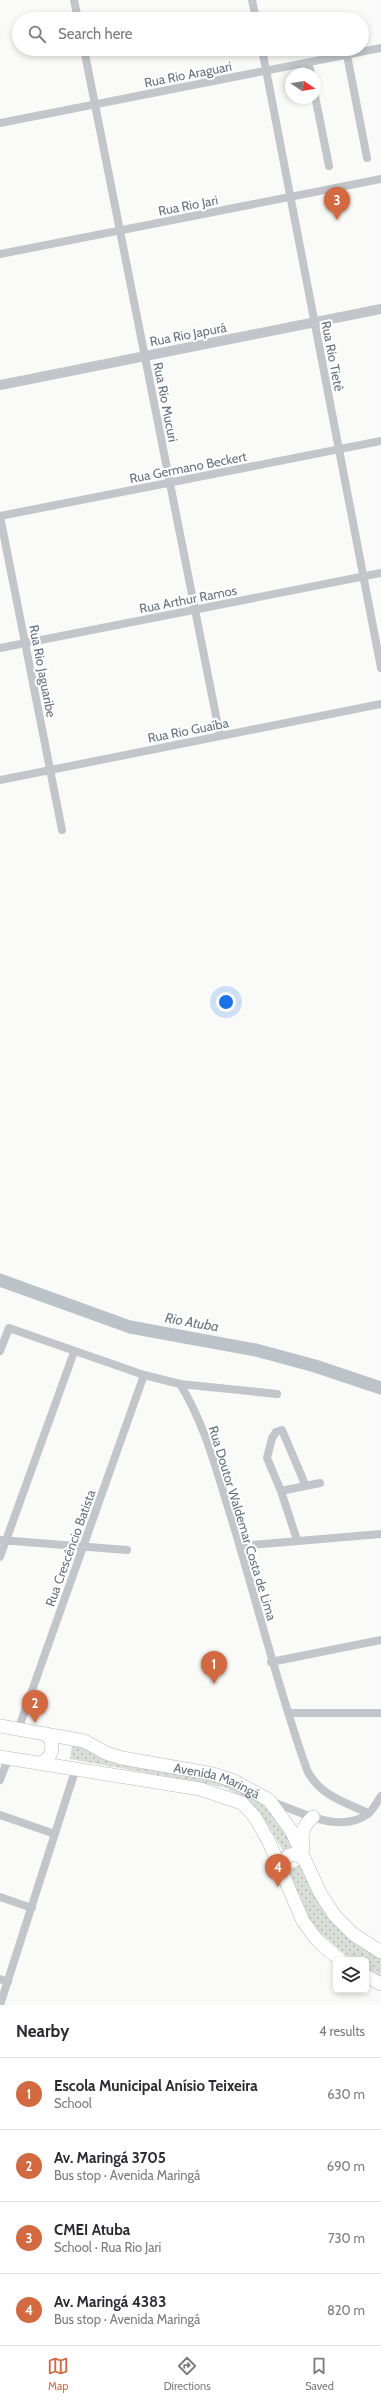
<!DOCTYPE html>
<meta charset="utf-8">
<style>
:root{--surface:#fff;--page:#f2f2f3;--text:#2b2b33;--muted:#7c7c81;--line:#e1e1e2;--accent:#d26940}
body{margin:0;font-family:Cabin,sans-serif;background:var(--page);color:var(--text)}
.controls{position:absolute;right:12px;bottom:12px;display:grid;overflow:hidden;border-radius:6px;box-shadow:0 2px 6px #0003}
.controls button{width:36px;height:36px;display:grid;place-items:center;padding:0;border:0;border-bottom:1px solid var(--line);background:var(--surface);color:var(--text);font:20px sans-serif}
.compass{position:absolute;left:285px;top:68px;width:36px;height:36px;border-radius:50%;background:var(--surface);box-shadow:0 2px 6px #0003;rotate:102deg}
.you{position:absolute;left:226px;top:1002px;width:14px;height:14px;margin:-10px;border:3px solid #fff;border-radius:50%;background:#1a73e8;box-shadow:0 0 0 6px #1a73e833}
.badge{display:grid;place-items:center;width:26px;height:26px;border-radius:50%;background:var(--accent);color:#fff;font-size:13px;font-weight:700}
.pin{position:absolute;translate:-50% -33px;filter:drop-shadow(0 1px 2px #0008)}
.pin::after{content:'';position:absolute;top:21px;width:14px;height:12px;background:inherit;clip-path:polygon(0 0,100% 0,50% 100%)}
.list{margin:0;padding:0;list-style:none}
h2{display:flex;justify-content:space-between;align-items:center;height:52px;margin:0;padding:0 16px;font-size:17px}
h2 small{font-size:13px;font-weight:400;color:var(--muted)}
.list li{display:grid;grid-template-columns:26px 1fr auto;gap:12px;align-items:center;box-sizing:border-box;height:72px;padding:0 16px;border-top:1px solid var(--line)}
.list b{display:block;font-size:15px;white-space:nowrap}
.list p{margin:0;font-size:13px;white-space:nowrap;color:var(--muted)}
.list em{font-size:13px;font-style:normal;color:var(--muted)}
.icon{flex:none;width:22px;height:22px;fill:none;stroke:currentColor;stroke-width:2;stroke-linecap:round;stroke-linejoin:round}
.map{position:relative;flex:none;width:381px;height:2005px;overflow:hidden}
.search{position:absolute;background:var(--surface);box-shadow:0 2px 6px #0003;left:12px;right:12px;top:12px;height:44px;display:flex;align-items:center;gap:10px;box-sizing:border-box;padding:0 14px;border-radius:22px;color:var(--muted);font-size:15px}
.sheet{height:340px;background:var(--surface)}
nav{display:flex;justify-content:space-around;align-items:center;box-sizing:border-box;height:56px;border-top:1px solid var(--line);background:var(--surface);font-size:11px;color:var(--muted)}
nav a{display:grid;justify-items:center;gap:2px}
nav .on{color:var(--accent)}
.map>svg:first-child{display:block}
.grass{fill:url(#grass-dots)}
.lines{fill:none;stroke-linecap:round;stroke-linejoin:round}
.river{stroke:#bbc3c8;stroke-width:13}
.primary-casing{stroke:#b6b9bd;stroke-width:14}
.minor{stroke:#c2c5c9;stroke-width:8}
.tertiary{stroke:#c2c5c9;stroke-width:10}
.primary{stroke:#fff;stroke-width:13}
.labels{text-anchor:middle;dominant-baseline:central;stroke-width:4;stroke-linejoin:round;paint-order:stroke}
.street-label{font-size:13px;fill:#677480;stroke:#fff}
.water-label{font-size:14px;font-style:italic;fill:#687880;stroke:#fff}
</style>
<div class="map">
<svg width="381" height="2005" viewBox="0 0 381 2005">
<defs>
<pattern id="grass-dots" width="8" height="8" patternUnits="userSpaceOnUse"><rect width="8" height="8" fill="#daded8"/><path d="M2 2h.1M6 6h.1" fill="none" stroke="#b5b9b4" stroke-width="1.8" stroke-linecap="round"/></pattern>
</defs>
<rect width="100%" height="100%" fill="#fafaf8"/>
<path class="grass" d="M72 1744 213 1778 253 1797 276 1816 296 1848 284 1852C264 1819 259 1805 224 1787L70 1759Z
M300 1865C322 1916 334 1930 381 1958V1976L366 1968V1960H352L320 1933 307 1917 286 1870Z"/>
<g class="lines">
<path class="river" d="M0 1280 130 1327 256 1350 315 1366 381 1388"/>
<defs>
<g id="primary">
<path id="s1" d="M0 1726 84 1741 106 1753 122 1758 213 1774 234 1781 269 1800 292 1832 320 1893 335 1916 353 1934 381 1952"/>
<path d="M0 1757 200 1789 242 1803 255 1817 269 1842 303 1921 317 1940 340 1960"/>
<path d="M40 1763C53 1758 56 1744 46 1734"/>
<path d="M303 1848C301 1833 302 1827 313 1817"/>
<path d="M281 1870V1864L289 1855 298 1854 305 1860"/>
<path d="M366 1976 381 1984"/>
</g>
</defs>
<use href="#primary" class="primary-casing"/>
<path class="minor" d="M74 0 78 19
M252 0 256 19
M84 49 220 736
M262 49 381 668
M347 55 367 158
M308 63 311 74
M315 96 329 166
M0 123 381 48
M0 254 381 179
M0 516 381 441
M0 516 62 830
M0 648 381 573
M0 780 381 704
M0 1351 9 1328 144 1375 180 1384 277 1394
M180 1384C206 1426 217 1473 232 1520 257 1603 278 1688 307 1770 319 1795 344 1802 368 1813
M281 1491 320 1483
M0 1540 127 1550
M297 1540 281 1491 267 1458 272 1438 276 1432 282 1430 305 1484
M240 1546 381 1534
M0 1557 74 1352
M271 1662 381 1640
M289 1713H381
M18 1730 144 1375
M0 1780 8 1759
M270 1801C299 1811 339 1835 368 1814 373 1810 377 1802 381 1796
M0 1815 55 1834
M0 1897 32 1908
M0 1979 8 1982
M0 2005 76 1768"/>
<path class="tertiary" d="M0 385 381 309"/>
<use href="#primary" class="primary"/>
</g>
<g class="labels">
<g class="street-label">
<text transform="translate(188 74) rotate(-11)">Rua Rio Araguari</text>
<text transform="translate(188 205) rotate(-11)">Rua Rio Jari</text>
<text transform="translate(188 334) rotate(-11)">Rua Rio Japurá</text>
<text transform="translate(333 356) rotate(79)">Rua Rio Tietê</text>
<text transform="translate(166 402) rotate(79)">Rua Rio Mucuri</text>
<text transform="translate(188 467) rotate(-11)">Rua Germano Beckert</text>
<text transform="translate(188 599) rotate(-11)">Rua Arthur Ramos</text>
<text transform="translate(43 671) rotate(79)">Rua Rio Jaguaribe</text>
<text transform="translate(188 730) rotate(-11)">Rua Rio Guaíba</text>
<text transform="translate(243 1523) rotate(73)">Rua Doutor Waldemar Costa de Lima</text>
<text transform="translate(70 1548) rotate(-70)">Rua Crescêncio Batista</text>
<text stroke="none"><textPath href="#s1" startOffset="225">Avenida Maringá</textPath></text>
</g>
<g class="water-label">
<text transform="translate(192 1322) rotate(10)">Rio Atuba</text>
</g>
</g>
</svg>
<div class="controls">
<button><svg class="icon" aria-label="layers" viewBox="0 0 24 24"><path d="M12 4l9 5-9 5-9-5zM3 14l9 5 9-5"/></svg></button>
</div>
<svg class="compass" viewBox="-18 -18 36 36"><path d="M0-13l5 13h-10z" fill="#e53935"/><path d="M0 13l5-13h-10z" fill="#7c7c81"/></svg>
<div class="you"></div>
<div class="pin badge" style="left:214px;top:1684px">1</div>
<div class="pin badge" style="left:35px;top:1723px">2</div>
<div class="pin badge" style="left:337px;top:220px">3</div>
<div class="pin badge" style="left:278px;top:1887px">4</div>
<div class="search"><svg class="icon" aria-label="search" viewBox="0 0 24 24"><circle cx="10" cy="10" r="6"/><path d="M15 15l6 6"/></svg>Search here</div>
</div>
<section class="sheet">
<h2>Nearby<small>4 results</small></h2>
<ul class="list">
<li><span class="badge">1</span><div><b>Escola Municipal Anísio Teixeira</b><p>School</p></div><em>630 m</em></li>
<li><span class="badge">2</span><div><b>Av. Maringá 3705</b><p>Bus stop · Avenida Maringá</p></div><em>690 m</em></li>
<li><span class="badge">3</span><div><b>CMEI Atuba</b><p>School · Rua Rio Jari</p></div><em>730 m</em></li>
<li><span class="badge">4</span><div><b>Av. Maringá 4383</b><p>Bus stop · Avenida Maringá</p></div><em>820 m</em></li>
</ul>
</section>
<nav>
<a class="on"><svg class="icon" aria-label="map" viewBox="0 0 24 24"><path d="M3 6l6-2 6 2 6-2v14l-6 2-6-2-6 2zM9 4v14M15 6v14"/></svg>Map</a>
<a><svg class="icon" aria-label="directions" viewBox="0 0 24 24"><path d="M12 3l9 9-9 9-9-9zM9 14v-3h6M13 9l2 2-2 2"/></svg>Directions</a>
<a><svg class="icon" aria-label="saved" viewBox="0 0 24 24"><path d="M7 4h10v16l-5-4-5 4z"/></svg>Saved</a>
</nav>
